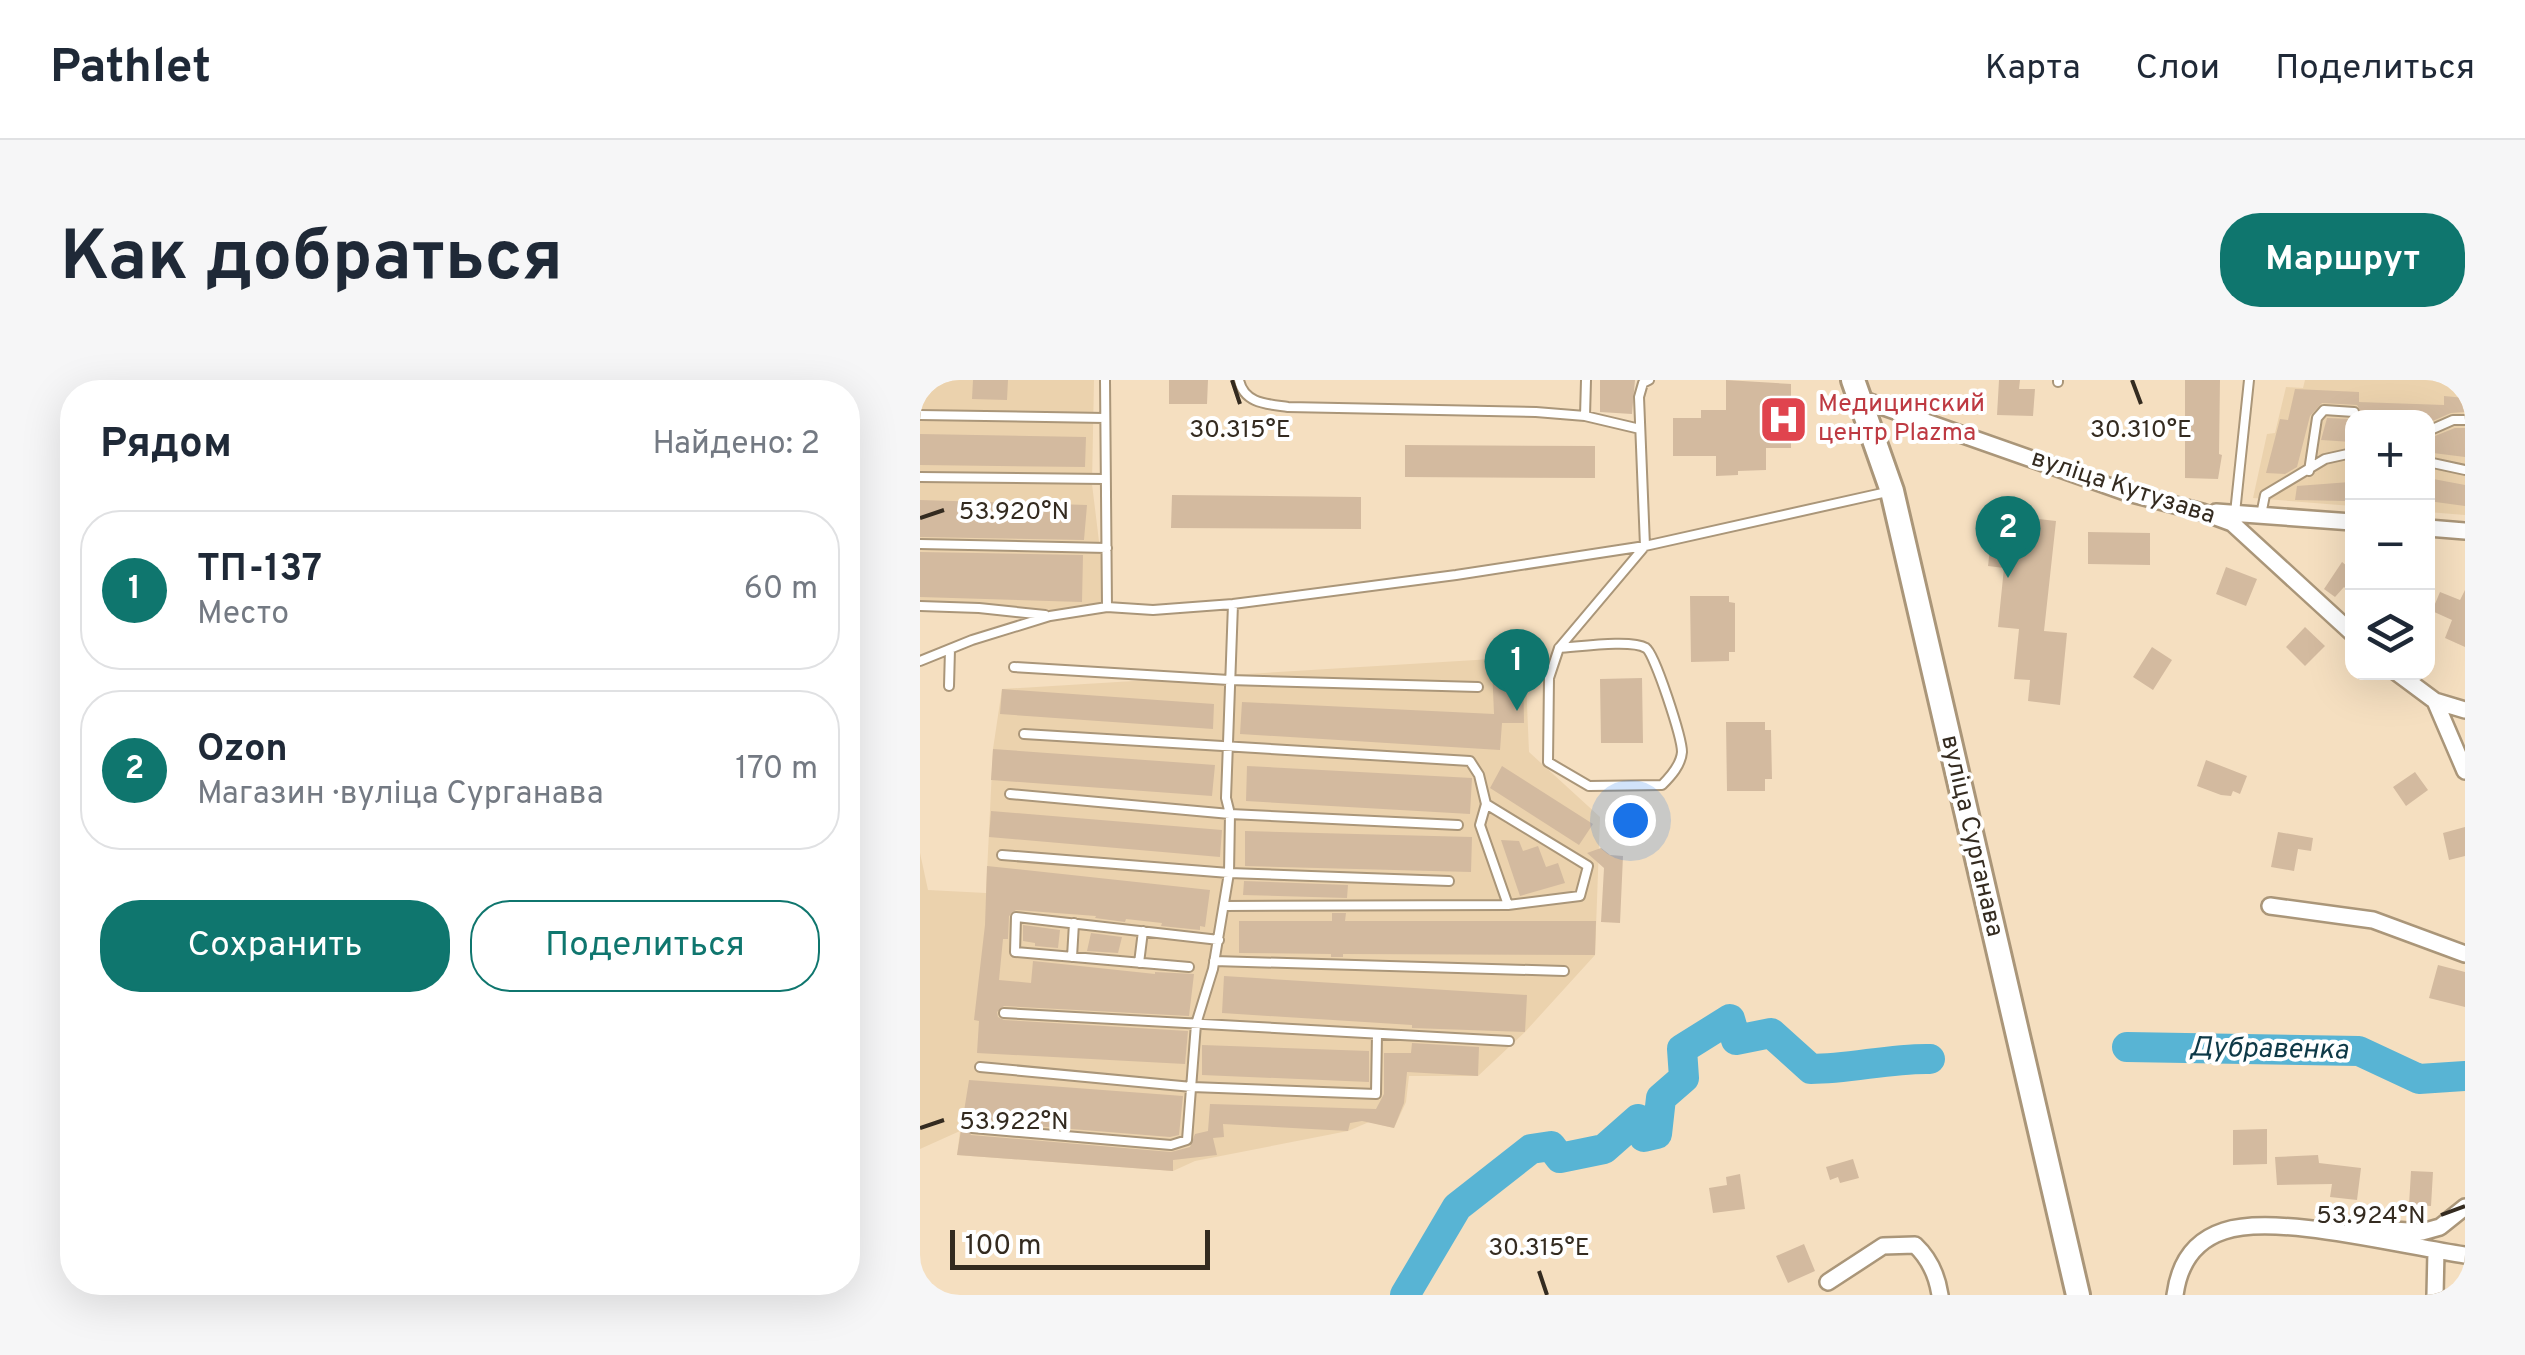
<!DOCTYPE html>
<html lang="ru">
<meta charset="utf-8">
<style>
:root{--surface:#fff;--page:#f6f6f7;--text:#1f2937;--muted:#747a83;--line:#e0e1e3;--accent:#0f766e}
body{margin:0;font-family:Overpass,sans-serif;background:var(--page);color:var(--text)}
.controls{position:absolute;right:30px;top:30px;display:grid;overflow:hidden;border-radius:20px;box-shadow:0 10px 40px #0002}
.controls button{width:90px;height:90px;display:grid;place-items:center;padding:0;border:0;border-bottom:2px solid var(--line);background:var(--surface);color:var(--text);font:50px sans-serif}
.scale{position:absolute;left:30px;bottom:25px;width:260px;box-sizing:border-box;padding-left:10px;border:5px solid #342b20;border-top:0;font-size:28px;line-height:35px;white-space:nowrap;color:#342b20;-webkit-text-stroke:8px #fff;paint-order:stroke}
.you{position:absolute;left:710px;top:440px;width:35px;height:35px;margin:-25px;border:8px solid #fff;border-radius:50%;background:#1a73e8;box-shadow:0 0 0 15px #1a73e833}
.badge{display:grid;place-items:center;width:65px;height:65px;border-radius:50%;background:var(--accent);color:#fff;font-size:32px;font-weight:700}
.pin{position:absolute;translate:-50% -82px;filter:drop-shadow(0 2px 5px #0008)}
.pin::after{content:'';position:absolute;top:52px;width:35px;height:30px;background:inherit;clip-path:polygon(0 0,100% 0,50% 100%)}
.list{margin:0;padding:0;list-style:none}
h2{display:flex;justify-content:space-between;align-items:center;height:130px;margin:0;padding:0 40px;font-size:42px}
h2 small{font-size:32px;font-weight:400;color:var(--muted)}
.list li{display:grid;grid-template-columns:65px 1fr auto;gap:30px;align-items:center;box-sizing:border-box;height:160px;margin:0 20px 20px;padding:0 20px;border:2px solid var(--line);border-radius:40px}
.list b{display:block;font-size:38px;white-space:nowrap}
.list p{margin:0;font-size:32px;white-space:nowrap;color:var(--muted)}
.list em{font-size:32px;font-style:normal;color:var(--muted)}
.actions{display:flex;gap:20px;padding:30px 40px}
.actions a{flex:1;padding:22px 0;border:2px solid var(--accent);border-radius:40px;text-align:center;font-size:35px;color:var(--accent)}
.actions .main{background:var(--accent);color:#fff}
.icon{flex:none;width:55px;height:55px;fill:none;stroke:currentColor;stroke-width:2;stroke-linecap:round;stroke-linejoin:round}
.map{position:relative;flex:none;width:1545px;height:915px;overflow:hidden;border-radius:40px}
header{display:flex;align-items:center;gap:60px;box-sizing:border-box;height:140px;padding:0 50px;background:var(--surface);border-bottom:2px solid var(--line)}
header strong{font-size:48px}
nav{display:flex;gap:55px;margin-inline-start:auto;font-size:35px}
.intro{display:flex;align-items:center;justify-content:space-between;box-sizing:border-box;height:240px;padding:0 60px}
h1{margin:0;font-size:70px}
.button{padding:25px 45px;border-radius:40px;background:var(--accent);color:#fff;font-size:35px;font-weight:700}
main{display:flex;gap:60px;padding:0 60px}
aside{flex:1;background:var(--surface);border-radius:40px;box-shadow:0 10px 40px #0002}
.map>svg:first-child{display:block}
.built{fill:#ebd2ad}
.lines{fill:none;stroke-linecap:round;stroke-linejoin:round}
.river{stroke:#58b4d4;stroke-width:30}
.building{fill:#d3ba9f}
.service-casing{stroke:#aa9679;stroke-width:12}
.minor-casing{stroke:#aa9679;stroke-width:20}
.secondary-casing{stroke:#aa9679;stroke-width:28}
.service{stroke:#fff;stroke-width:8}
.minor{stroke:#fff;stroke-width:15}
.secondary{stroke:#fff;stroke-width:22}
.ticks{fill:none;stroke:#342b20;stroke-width:4}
.labels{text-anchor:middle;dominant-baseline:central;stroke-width:8;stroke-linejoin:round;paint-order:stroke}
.health-label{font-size:25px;fill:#be3a42;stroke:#fff;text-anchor:start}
.street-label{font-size:25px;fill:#342b20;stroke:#fff}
.water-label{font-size:28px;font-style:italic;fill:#0e3947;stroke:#fff}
.ticks-label{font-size:25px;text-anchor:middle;fill:#342b20;stroke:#fff;stroke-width:8;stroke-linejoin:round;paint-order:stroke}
</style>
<header>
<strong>Pathlet</strong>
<nav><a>Карта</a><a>Слои</a><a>Поделиться</a></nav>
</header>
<div class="intro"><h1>Как добраться</h1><a class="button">Маршрут</a></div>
<main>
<aside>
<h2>Рядом<small>Найдено: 2</small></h2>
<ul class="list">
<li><span class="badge">1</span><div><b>ТП-137</b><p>Место</p></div><em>60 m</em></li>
<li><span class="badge">2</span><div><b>Ozon</b><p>Магазин · вуліца Сурганава</p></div><em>170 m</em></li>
</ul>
<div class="actions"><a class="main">Сохранить</a><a>Поделиться</a></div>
</aside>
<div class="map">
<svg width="1545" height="915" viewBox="0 0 1545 915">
<rect width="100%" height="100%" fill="#f5dfc0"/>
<path class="built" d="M0 0H174L172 104 187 227 130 236 0 226Z
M1385 0H1545V135L1508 132V38H1432V126L1333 118 1347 54 1355 53 1366 7 1383 8Z
M605 277 609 372 680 437 675 575 605 652 558 696H489L486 722 474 748 449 742 428 751 275 781 253 791 37 775 40 751 0 769V473L8 510 66 513 73 369 82 309Z"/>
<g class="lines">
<path class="river" d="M1207 667 1439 671 1499 699 1545 696
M485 915 537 827 611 769 631 766 640 778 684 769 718 739 724 757 737 754 741 718 764 698 762 669 810 639 816 660 851 653 891 689C931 689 970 678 1010 679"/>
</g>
<path class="building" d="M53 0H88L87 20 52 19Z
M249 0H288L287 24H249Z
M680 0H715L712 34 680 32Z
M806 0 871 4V68H846V90L818 91V95L796 96V76H753V38H781V30H806Z
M1079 0H1100L1099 9H1115L1113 36 1077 35Z
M1265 0H1300L1299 74 1302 75 1298 99 1265 98Z
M1375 9 1439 12V22L1524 25V16L1545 18V32L1531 33 1508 43V38H1439L1441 32 1437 25 1402 23 1390 36 1377 87 1365 94 1346 93 1360 39 1368 40Z
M1407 38 1432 39V62L1401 60Z
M1535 48H1545V77L1513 73 1515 56Z
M0 54 166 57 165 87 0 85Z
M485 65 675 66V98L485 97Z
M1508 98 1545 105V126L1508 121Z
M1430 102 1425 121 1375 120 1377 106Z
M252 115 441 117V149L251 148Z
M0 120 167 125 164 160 0 157Z
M1074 134 1136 141 1124 251 1147 253 1140 325 1108 321 1110 300 1094 299 1099 249 1078 247 1084 188 1068 186Z
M1168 152 1230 153V185L1168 184Z
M0 172 163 175 162 222 0 217Z
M1422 182 1432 190V214L1424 207 1415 217 1404 209Z
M1306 187 1337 199 1326 226 1296 214Z
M1545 210V267L1525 258 1532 240 1512 231 1520 212 1540 220Z
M770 216H809V222L815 223V272H809V281L771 282Z
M1385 247 1405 266 1385 286 1366 267Z
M1232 267 1252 280 1233 310 1213 297Z
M603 286 604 343H582L580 370 320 354 322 322 574 334 572 287Z
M722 298 723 363H681L680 299Z
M82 309 294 324 293 349 80 334Z
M806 342H845V350H851L852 399H845V411H807Z
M73 369 295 385 292 416 71 400Z
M1286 380 1327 396 1320 414 1313 411 1311 416 1301 415 1277 406Z
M327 386 552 398 550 434 326 421Z
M582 386 673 444 659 465 570 408Z
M1495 392 1508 410 1486 426 1473 407Z
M71 431 302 450 300 477 69 457Z
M1545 447V476L1529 480 1523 453Z
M325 451 552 457 551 492 325 486Z
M1358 452 1393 458 1391 471 1378 469 1374 491 1351 487Z
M581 460 599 461 603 471 618 466 626 487 638 483 645 503 600 516Z
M681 468 690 475 703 476 700 543 681 542 684 488 667 473Z
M67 486 290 510 285 547 280 546V550L241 546 242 543 206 539 205 542 175 538 176 536 96 530 89 536 88 559H83L79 600 111 603 113 581 235 594V592L274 594 269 636 84 626 77 632 78 637 84 640 268 651 265 684 57 673 59 641 54 640 65 545Z
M324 501 428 505 427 518 323 515Z
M412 533H426L425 541H676L675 575 423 574V577H411V574L319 573V541H412Z
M103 545 140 550 138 568 115 566V563L103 561Z
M171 553 202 557 198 573 167 571Z
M1518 585 1545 592V627L1509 618Z
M304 596 607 615 605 652 492 648V645L302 633Z
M492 663 559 667 558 696 487 692 484 723 474 748 442 741 430 743 428 751 303 744 304 757 293 758 297 775 253 780V791L37 775 49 700 263 716 259 755 250 757 53 741 45 746 51 755 251 772 270 767 275 754 288 751 290 724 456 729 464 714V673H491Z
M282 665 449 671V702L282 695Z
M1347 749V784L1313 785V750Z
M1398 775 1399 783 1441 788 1437 820 1410 817 1412 804 1357 805 1355 777Z
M933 779 939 798 920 803 918 797 910 800 906 787Z
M1491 791 1513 792 1511 826 1489 825Z
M820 794 825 829 793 833 789 808 807 805 806 797Z
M884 864 895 891 868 903 856 876Z"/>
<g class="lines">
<defs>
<path id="service" d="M185 0 187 227
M319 0C324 24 348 24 368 27L616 32 665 36 666 0
M1138 2V0
M0 35 185 38
M665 36 720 49
M1508 51 1533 40H1545
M1508 82 1545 90
M1389 91 1397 38 1404 30 1434 32
M0 97 184 99
M1315 133 1329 0
M1341 135 1345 115 1405 79 1432 73
M0 164 187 168
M0 226 59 228 125 235
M639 268C658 267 711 259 726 268 735 274 762 358 762 372 761 385 751 396 742 405L669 406 628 382 629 298 639 268 725 166 719 17 723 3 729 0
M0 281 52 260 130 236 187 227 233 230 313 224 536 195 725 166 967 112
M94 287 309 300 558 307
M29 306 30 269
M104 354 550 381 559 395 566 424 668 486 660 516 588 525 304 526
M90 414 310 434 538 445
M566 424 560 445 588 525
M82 475 309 493 529 501
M152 577 154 543
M294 581 644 591
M219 583 223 551
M269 587 95 572 96 537 299 560
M84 633 589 661
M60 687 272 707 456 714 457 654
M52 748 251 765 267 760 276 644 293 589 309 493 310 434 306 418 313 224"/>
<path id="minor" d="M941 19 1208 113 1282 132 1312 143 1432 253
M1296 132 1432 142
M1508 148 1545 151
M1476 292 1515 321 1545 330
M1515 321 1545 391
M1350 526 1453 540 1545 574
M1432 847 1502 852 1520 847 1545 827
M908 902 963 866 995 865C1010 879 1017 895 1020 915
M1255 915C1259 885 1273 861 1304 851 1357 833 1486 867 1545 875
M1515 915 1516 871"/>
<path id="secondary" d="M933 0 972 111 1158 915"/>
</defs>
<use href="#service" class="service-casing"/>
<use href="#minor" class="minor-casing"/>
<use href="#secondary" class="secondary-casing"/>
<use href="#service" class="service"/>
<use href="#minor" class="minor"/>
<use href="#secondary" class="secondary"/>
</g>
<path class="ticks" d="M312 0 320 24M1212 0 1221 24M0 138 24 130M0 748 24 740M1521 835 1545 826M619 891 627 915"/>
<defs>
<symbol id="hospital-square" viewBox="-11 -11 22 22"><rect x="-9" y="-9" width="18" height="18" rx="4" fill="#e0444e" stroke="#fff"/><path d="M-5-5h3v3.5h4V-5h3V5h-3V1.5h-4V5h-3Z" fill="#fff"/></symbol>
</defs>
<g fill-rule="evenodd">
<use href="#hospital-square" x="836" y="12" width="55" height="55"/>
</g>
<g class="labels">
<g class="health-label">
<text x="898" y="25">Медицинский<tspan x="898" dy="29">центр Plazma</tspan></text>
</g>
<g class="street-label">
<text transform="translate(1203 108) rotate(18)">вуліца Кутузава</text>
<text transform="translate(1051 456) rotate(77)">вуліца Сурганава</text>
</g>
<g class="water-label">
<text transform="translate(1349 670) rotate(1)">Дубравенка</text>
</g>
</g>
<g class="ticks-label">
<text x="320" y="57">30.315°E</text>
<text x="1221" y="57">30.310°E</text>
<text x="94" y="139">53.920°N</text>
<text x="94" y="749">53.922°N</text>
<text x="1451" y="843">53.924°N</text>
<text x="619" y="875">30.315°E</text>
</g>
</svg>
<div class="controls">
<button>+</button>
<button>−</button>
<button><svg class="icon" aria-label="layers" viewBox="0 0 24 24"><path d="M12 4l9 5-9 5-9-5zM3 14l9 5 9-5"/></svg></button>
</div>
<div class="scale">100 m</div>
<div class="you"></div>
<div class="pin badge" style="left:597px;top:331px">1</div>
<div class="pin badge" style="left:1088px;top:198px">2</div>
</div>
</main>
